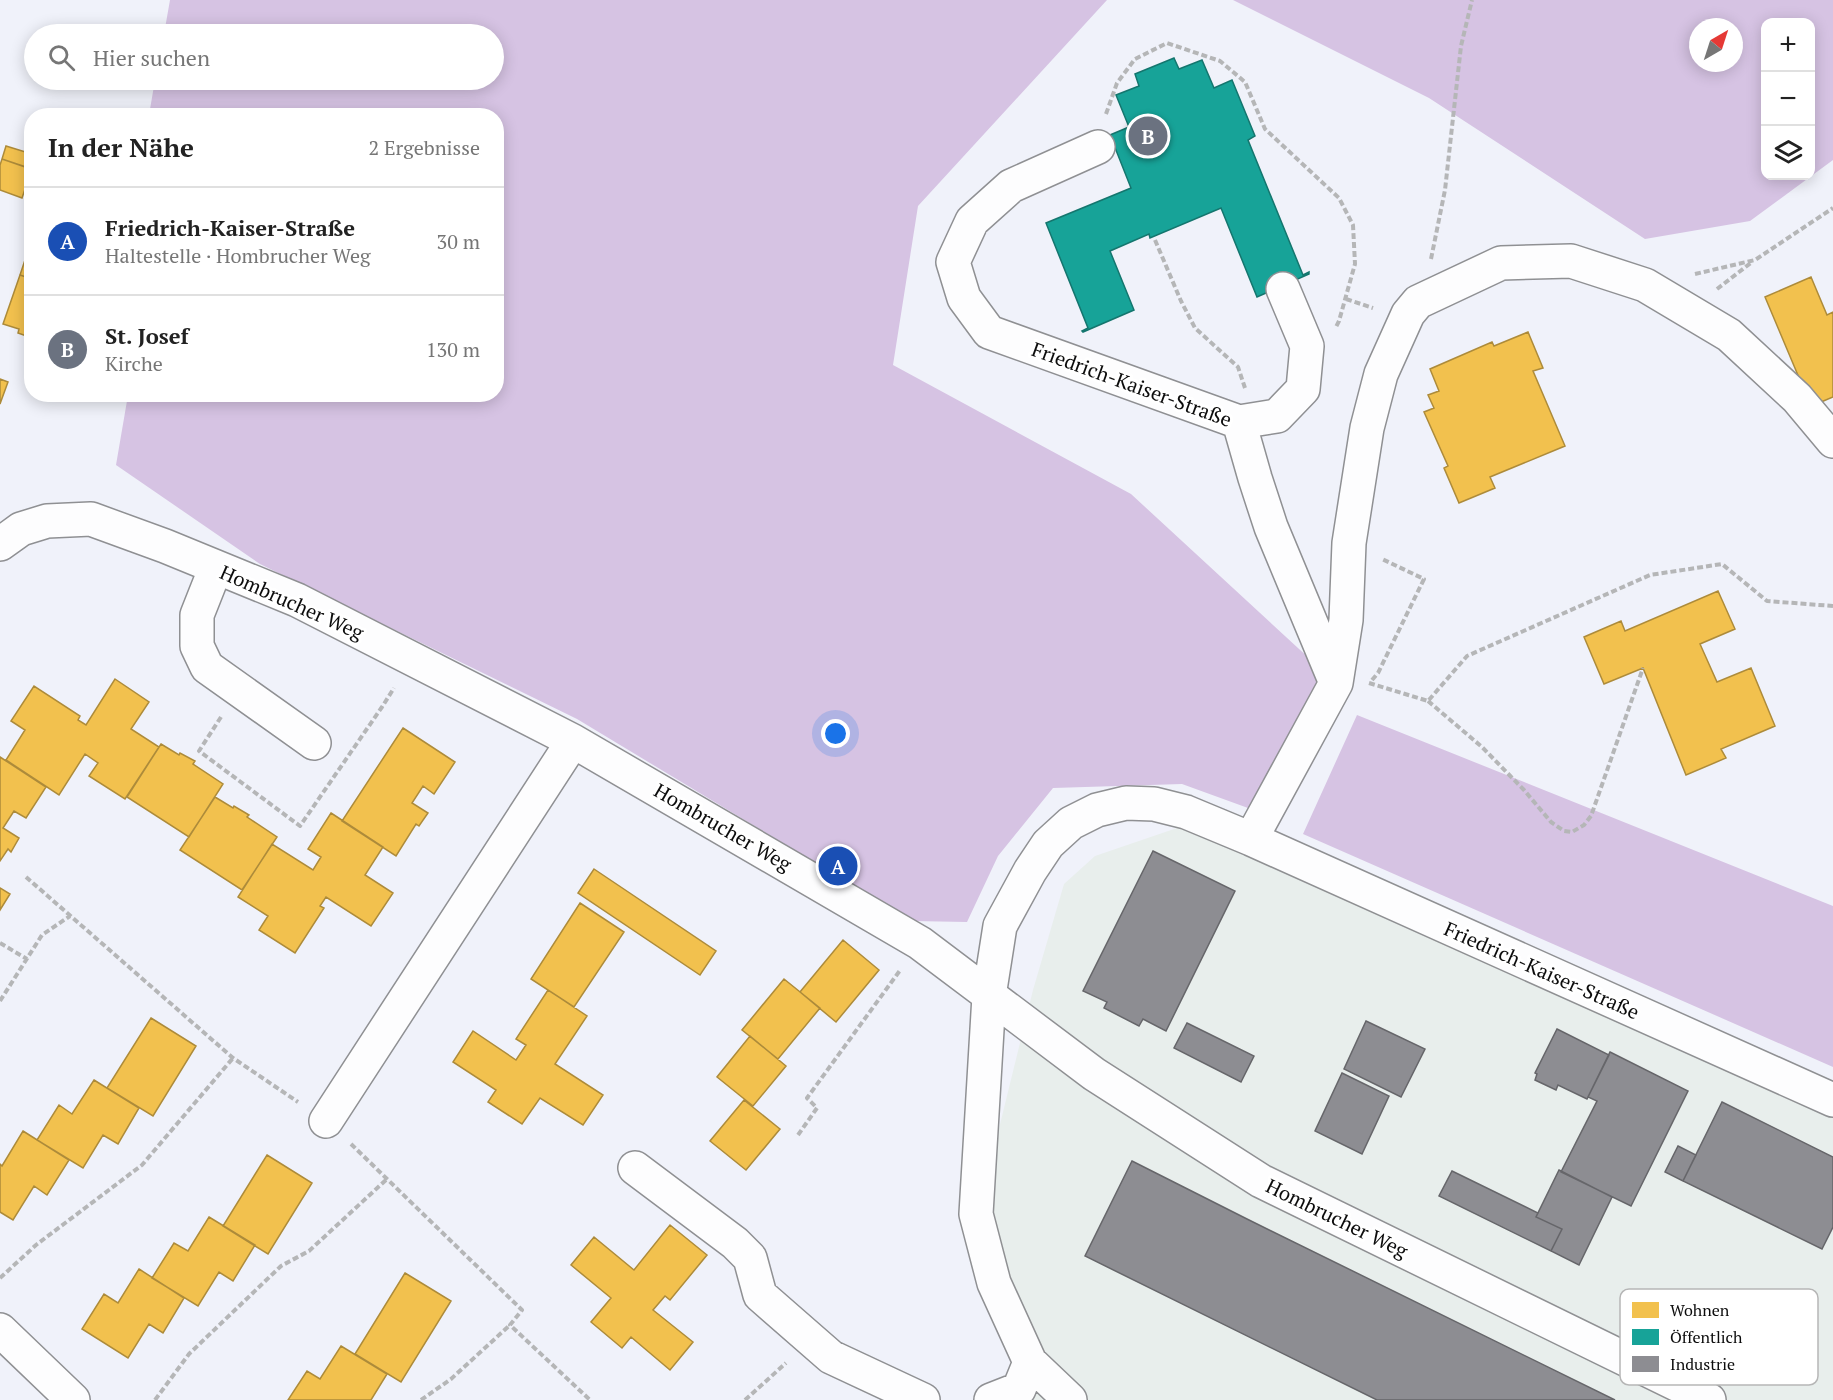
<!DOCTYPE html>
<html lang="de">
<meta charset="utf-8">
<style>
:root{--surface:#fff;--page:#f6f6f6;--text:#222;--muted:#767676;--line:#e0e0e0;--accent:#5c5c5f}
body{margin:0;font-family:"PT Serif",serif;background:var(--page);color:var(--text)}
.controls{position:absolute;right:18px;top:18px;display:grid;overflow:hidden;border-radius:12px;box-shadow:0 3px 15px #0003}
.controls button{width:54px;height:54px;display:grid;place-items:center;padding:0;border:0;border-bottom:2px solid var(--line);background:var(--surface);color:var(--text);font:30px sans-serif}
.compass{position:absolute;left:1689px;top:18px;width:54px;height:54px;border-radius:50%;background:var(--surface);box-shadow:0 3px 15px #0003;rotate:39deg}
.you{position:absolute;left:836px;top:734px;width:21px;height:21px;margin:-15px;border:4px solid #fff;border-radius:50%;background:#1a73e8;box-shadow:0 0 0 9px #1a73e833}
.badge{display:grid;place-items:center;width:39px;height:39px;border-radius:50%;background:var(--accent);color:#fff;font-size:20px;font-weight:700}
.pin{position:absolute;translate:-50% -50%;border:3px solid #fff;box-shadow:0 2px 6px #0006}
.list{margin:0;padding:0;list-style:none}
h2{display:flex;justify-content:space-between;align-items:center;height:78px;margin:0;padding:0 24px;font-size:26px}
h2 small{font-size:20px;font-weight:400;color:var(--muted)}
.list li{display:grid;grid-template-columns:39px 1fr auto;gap:18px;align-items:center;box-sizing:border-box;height:108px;padding:0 24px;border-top:2px solid var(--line)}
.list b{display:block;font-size:22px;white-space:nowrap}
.list p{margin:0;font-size:20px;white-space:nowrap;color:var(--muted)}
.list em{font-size:20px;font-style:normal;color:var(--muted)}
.icon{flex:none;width:33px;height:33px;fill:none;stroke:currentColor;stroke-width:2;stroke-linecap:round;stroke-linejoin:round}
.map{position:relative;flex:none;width:1833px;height:1400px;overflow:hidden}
.search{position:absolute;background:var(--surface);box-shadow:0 3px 15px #0003;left:24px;top:24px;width:480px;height:66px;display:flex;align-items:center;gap:15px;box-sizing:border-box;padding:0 21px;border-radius:33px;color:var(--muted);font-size:22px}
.panel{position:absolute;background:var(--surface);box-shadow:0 3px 15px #0003;left:24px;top:108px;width:480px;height:294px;border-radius:24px}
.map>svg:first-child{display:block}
.industrial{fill:#e8eeec}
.forest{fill:#d6c3e3;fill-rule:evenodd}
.homes{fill:#f2c14e;stroke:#ad8b3a;stroke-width:1.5}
.public{fill:#17a398;stroke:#14766e;stroke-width:1.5}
.industry{fill:#8d8d92;stroke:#66666a;stroke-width:1.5}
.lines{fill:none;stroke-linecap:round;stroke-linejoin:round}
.minor-casing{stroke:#8f9093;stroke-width:36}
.path{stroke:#b5b6b7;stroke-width:4;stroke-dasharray:6 3;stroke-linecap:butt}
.minor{stroke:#fdfdfe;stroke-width:33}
.labels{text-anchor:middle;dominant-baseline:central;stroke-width:6;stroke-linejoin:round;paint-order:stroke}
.street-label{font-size:20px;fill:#0c0c0c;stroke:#fff}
.key{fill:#fff;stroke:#b6b6b6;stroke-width:1.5}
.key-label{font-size:16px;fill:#0c0c0c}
</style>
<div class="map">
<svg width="1833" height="1400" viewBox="0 0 1833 1400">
<rect width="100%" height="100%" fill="#f0f2fa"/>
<path class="industrial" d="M1177 828 1272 836 1833 1096V1400H1020L1032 1360 978 1214 1033 990 1064 884 1095 856Z"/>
<path class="forest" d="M170 0H1107L918 206 893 365 1131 494 1336 683 1270 816 1182 784 1053 788 998 856 967 922 912 921 577 719 260 564 116 465 128 395 496 394V116L149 115 155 80H494V34H164Z
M1233 0H1833V160L1750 221 1645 239 1429 98ZM1766 22H1810V176H1766ZM1698 27H1734V63H1698Z
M1357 715 1833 906V1067L1303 834Z"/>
<path class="homes" d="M6 146 32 154 28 168 2 159Z
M2 159 32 169 22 198 0 190V165Z
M25 260 32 263V279L20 275Z
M20 275 32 279V338L18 333 19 329 3 324Z
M1811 277 1827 315 1833 312V397L1814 405 1808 399 1765 297Z
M1528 332 1543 368 1533 371 1565 446 1490 477 1495 488 1459 503 1444 468 1448 466 1424 412 1434 408 1428 395 1439 391 1430 369 1492 342 1494 346Z
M0 379 8 382 0 404Z
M1718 591 1735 629 1700 644 1717 682 1751 668 1775 726 1721 749 1726 758 1686 775 1643 668 1604 684 1584 637 1621 621 1625 631Z
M115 679 149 702 131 729 159 747 125 799 89 776 98 763 85 754 59 795 6 760 25 730 11 721 34 686 80 716 78 720 86 725Z
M403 728 455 762 434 794 423 786 412 803 428 813 419 826 416 824 396 856 342 821Z
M161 744 179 755 180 753 195 761 193 764 223 784 189 837 127 797Z
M0 757 46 787 26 818 14 811 3 828 19 838 11 852 8 849 0 861Z
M215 797 233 808 234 806 249 815 247 817 277 837 242 890 180 850Z
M331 813 383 847 365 875 393 893 371 926 326 897 320 906 324 908 295 953 259 930 268 916 238 897 272 844 313 870 321 857 308 849Z
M594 869 716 951 700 975 578 893Z
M0 888 10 894 0 910Z
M580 903 624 932 574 1007 531 979Z
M843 940 879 970 836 1022 800 992Z
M784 979 820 1008 778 1059 742 1030Z
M548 990 587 1016 555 1064 603 1095 583 1125 540 1098 522 1124 488 1102 496 1090 453 1062 473 1031 516 1060 526 1045 516 1039Z
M151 1018 196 1046 153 1116 107 1088Z
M750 1036 786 1066 753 1106 717 1077Z
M94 1080 139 1108 118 1144 103 1135 83 1168 37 1140 59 1105 72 1114Z
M744 1100 780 1129 746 1170 710 1141Z
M23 1131 69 1160 47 1195 34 1186 13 1220 0 1212V1164L2 1166Z
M267 1155 312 1183 268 1254 223 1226Z
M209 1217 255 1245 233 1281 219 1272 198 1306 152 1278 174 1243 188 1251Z
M670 1225 707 1255 670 1300 665 1296 653 1310 693 1342 670 1370 631 1337 622 1348 591 1322 611 1298 571 1265 594 1237 634 1270Z
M139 1269 184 1298 163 1333 149 1324 128 1358 82 1329 104 1294 118 1303Z
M405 1273 451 1301 401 1382 355 1354Z
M341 1346 387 1374 371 1400H288L307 1371 320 1379Z"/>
<path class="public" d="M1174 58 1179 69 1202 60 1214 88 1232 80 1255 136 1248 140 1303 275 1309 272V274L1257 297 1221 208 1150 238 1149 234 1110 251 1134 310 1083 332 1082 331 1088 328 1046 223 1131 188 1110 135 1129 127 1116 95 1139 86 1135 74Z"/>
<path class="industry" d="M1153 851 1235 891 1166 1031 1143 1019 1139 1026 1104 1008 1107 1002 1083 991Z
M1366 1021 1425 1049 1401 1097 1344 1069Z
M1187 1023 1254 1056 1241 1082 1174 1048Z
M1557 1029 1609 1055 1587 1099 1558 1085 1556 1090 1535 1080 1537 1074 1535 1073Z
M1610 1052 1688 1091 1631 1206 1561 1172 1597 1101 1588 1097Z
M1342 1073 1389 1096 1362 1154 1315 1131Z
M1722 1102 1833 1157V1227L1822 1249 1683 1181Z
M1678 1146 1696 1155 1683 1181 1665 1172Z
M1132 1161 1247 1219 1615 1400H1377L1085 1256Z
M1559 1170 1612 1197 1579 1265 1551 1251 1562 1229 1536 1217Z
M1452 1171 1538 1213 1536 1217 1562 1229 1551 1251 1439 1196Z"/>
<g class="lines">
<defs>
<path id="minor" d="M1098 147 1011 186 972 221 953 262 964 298 989 332 1239 422 1255 478 1271 527 1336 683
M1239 422 1277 416 1303 389 1307 346 1283 289
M0 544 21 529 47 521 91 519 165 546 297 600 573 741 920 943 1094 1074 1261 1181 1709 1400
M216 567 197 615V646L207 667 314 743
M1251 839 1336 683 1346 620 1349 543 1367 428 1381 374 1408 314 1418 302 1501 263 1571 261 1645 285 1729 335 1797 398 1833 441
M326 1121 573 741
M635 1168 735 1243 750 1258 760 1295 831 1357 923 1400
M0 1330 73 1400
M1030 1362 1070 1400
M991 1400 1019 1389 1030 1362 994 1283 976 1214 989 996 1000 926 1030 871 1048 844 1071 823 1097 810 1126 803 1154 804 1186 812 1251 839 1833 1100"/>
</defs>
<use href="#minor" class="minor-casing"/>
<path class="path" d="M1106 114 1117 83 1135 59 1167 43 1220 61 1245 82 1265 129 1339 198 1353 225 1355 264 1339 321 1336 327
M1155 240 1181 301 1195 328 1238 367 1245 388
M1431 259 1445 190 1461 46 1472 0
M1695 274 1755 260 1833 208
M1717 289 1752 262
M1346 299 1373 308
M1372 680 1378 673 1424 579 1382 559
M1369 683 1428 701 1467 656 1650 575 1722 564 1767 601 1833 606
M1428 701 1482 747 1524 790 1551 822 1564 831 1572 832 1584 825 1591 816 1643 668
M221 717 199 751 300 826 382 707 394 688
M26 877 233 1058 298 1102
M0 943 27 959
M0 1001 42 935 70 916
M798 1135 817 1108 807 1098 901 969
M351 1144 522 1310 510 1325 590 1400
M0 1278 36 1245 142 1165 233 1058
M155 1400 189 1354 281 1266 309 1251 387 1179
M421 1400 451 1379 510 1325
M745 1400 786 1363"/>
<use href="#minor" class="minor"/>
</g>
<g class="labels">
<g class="street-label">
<text transform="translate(1132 384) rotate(20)">Friedrich-Kaiser-Straße</text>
<text transform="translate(292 602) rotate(24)">Hombrucher Weg</text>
<text transform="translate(723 827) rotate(30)">Hombrucher Weg</text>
<text transform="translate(1542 970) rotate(24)">Friedrich-Kaiser-Straße</text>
<text transform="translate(1337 1218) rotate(26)">Hombrucher Weg</text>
</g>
</g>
<rect x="1620" y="1289" width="198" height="96" rx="9" class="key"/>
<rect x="1632" y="1302" width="27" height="16" fill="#f2c14e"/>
<rect x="1632" y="1329" width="27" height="16" fill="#17a398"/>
<rect x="1632" y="1356" width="27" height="16" fill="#8d8d92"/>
<g class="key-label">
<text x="1670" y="1316">Wohnen</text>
<text x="1670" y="1343">Öffentlich</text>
<text x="1670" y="1370">Industrie</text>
</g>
</svg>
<div class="controls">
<button>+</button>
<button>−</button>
<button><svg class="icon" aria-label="layers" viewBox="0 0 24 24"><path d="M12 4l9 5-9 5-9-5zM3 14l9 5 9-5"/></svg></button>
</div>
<svg class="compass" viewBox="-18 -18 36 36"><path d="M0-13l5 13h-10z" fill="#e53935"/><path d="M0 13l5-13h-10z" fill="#767676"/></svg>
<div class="you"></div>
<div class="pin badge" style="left:838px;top:866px;background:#1a4fb4">A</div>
<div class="pin badge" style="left:1148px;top:136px;background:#6b7280">B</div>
<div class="search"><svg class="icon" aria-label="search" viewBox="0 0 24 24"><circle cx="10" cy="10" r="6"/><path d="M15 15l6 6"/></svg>Hier suchen</div>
<section class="panel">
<h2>In der Nähe<small>2 Ergebnisse</small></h2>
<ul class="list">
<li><span class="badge" style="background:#1a4fb4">A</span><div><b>Friedrich-Kaiser-Straße</b><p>Haltestelle · Hombrucher Weg</p></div><em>30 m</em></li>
<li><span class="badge" style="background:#6b7280">B</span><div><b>St. Josef</b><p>Kirche</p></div><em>130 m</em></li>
</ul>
</section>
</div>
